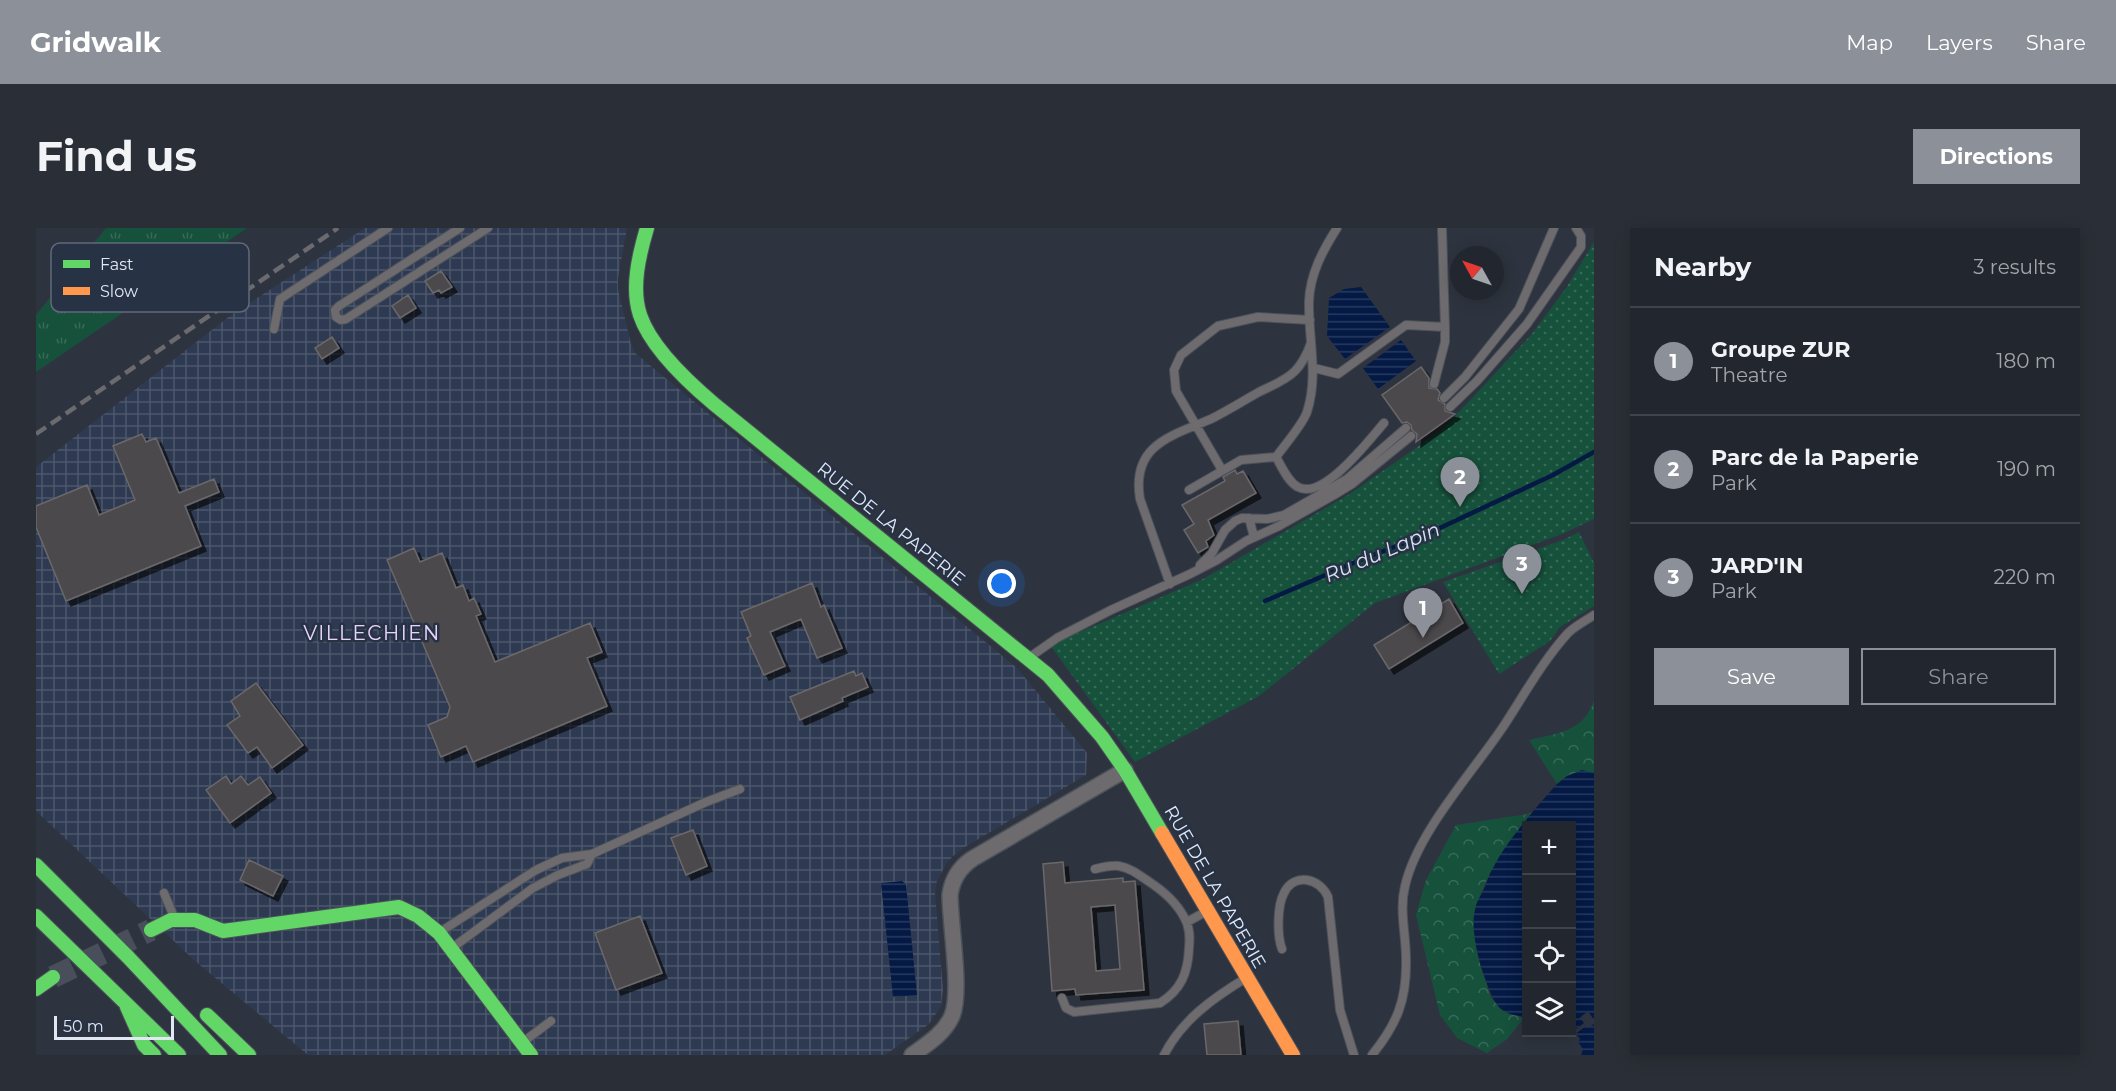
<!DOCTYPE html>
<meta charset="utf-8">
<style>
:root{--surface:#22272f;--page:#2a2f37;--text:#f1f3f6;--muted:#a2a5aa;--line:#3f444b;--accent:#8c9099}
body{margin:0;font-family:Montserrat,sans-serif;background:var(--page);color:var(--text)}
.controls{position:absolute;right:18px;bottom:18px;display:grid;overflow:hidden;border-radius:0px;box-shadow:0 3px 15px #0003}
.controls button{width:54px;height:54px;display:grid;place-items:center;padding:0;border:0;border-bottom:2px solid var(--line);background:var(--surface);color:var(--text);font:30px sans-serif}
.compass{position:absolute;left:1414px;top:18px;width:54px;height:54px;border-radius:50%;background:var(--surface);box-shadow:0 3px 15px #0003;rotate:310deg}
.scale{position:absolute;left:18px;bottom:15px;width:120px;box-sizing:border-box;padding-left:6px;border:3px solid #e1e8f4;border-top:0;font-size:16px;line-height:21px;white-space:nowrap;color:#e1e8f4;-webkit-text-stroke:4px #283245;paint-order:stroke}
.you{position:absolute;left:966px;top:356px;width:21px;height:21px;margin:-15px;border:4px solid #fff;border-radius:50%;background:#1a73e8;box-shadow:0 0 0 9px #1a73e833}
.badge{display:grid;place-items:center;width:39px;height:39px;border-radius:50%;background:var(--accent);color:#fff;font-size:20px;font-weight:700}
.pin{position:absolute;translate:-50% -50px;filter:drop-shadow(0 2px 3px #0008)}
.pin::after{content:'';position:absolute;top:32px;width:21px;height:18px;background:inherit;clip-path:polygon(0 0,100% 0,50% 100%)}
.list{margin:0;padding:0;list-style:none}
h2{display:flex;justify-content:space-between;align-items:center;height:78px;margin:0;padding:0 24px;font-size:26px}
h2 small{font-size:20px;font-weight:400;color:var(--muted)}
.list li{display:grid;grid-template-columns:39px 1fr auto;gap:18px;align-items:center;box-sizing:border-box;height:108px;padding:0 24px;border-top:2px solid var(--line)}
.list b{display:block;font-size:22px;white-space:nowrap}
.list p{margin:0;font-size:20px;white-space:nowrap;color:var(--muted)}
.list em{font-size:20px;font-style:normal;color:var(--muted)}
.actions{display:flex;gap:12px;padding:18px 24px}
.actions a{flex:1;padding:14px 0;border:2px solid var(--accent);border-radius:0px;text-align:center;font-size:21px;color:var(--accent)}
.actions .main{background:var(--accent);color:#fff}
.icon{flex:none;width:33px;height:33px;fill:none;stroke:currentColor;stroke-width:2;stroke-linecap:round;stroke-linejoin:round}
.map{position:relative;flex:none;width:1558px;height:827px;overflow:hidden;border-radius:0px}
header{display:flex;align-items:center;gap:36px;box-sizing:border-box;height:84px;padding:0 30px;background:var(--accent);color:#fff}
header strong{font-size:28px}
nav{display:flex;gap:33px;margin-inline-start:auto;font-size:21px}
.intro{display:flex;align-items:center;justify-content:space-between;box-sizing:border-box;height:144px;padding:0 36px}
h1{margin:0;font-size:42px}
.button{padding:15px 27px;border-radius:0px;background:var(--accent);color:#fff;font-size:21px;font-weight:700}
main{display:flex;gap:36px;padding:0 36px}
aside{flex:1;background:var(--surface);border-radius:0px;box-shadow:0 3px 15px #0003}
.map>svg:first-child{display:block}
.industrial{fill:url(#industrial-grid)}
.grass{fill:url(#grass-tufts)}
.forest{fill:url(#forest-crowns)}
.park{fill:url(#park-dots)}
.water{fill:url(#water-rules)}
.pier{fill:#2e343f}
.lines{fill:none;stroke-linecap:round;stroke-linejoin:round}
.stream{stroke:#041944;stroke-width:4.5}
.building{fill:#4c4a4c;stroke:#6a686a;stroke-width:1.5;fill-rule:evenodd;filter:url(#shadow)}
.secondary-tunnel{stroke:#494f5a;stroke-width:22;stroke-dasharray:22 11;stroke-linecap:butt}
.lane-casing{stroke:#4c525a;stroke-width:10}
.street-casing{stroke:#4c525a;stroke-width:18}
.fast-casing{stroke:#4c525a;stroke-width:16}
.slow-casing{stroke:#4c525a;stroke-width:16}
.lane{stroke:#6e6b6f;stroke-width:8}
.street{stroke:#6e6b6f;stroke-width:15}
.fast{stroke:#63d668;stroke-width:14}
.slow{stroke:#ff974d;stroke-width:14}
.rail{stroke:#6a6a6f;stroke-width:4.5;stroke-dasharray:12 6;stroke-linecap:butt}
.labels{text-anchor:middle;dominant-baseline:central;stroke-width:5;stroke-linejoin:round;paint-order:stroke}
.street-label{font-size:18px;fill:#e1e8f4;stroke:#283245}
.water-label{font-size:20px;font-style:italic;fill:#d7e2f5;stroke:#283245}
.neighbourhood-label{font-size:20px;letter-spacing:1.5px;fill:#e7d4fd;stroke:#283245}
.key{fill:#283245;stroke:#60697a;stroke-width:1.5}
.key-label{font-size:16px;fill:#e1e8f4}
</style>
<header>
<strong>Gridwalk</strong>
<nav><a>Map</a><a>Layers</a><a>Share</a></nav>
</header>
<div class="intro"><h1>Find us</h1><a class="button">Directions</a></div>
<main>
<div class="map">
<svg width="1558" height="827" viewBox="0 0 1558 827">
<defs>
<pattern id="industrial-grid" width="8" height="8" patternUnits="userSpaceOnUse" patternTransform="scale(1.5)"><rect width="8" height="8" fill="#2e3a51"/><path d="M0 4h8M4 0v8" fill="none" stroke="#4c566b"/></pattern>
<pattern id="grass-tufts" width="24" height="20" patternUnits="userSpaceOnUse" patternTransform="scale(1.5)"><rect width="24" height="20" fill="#16513c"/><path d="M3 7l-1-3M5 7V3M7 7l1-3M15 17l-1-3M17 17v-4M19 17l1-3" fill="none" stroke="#386a59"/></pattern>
<pattern id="forest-crowns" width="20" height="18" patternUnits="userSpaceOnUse" patternTransform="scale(1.5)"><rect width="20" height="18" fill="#16513c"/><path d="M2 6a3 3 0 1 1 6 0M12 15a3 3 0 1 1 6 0" fill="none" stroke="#386a59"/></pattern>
<pattern id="park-dots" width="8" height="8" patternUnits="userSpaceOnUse" patternTransform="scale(1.5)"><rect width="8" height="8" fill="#16513c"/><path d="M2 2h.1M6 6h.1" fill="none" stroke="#386a59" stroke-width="1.8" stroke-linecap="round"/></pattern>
<pattern id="water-rules" width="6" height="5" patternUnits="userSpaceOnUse" patternTransform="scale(1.5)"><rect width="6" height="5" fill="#041944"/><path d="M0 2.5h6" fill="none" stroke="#283a60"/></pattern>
<filter id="shadow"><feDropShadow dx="5" dy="5" stdDeviation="0" flood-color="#0009"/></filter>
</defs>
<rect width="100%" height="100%" fill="#2e343f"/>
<path class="industrial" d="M329 0H591L582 50V61L595 116 599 125 981 440 1051 525 1050 547 929 619 916 629 910 636 901 653 899 664 907 762 905 778 893 796 849 827H272L159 733 0 583V239L195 87Z"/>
<path class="grass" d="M70 0H211L0 144V87Z"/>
<path class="forest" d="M1558 472V545L1531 548 1521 556 1493 512C1522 505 1548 504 1558 472Z
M1498 585C1454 640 1422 678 1449 751 1451 757 1453 767 1457 772 1465 780 1478 788 1489 789L1471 811 1451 825 1421 810 1404 787 1380 687 1390 652 1420 597Z"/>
<path class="park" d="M1558 14V291L1526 306 1339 375 1223 468 1099 534 1014 417 1167 351 1312 267 1406 202 1495 107 1530 60Z
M1543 304 1558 335V378L1524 399 1514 413 1463 446 1407 354 1527 312Z"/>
<path class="water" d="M1325 59 1354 99 1309 131 1291 108 1293 70 1308 61Z
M1365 112 1380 133 1342 161 1327 140Z
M1546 542 1558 545V827H1545L1547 821 1542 814 1544 811 1536 799V598H1490V789C1463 786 1459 778 1450 753 1443 735 1434 701 1439 682 1440 674 1445 667 1448 661 1451 654 1453 646 1457 640 1470 614 1501 578 1521 556L1531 548Z
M866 653 870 656 881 767 857 769 845 655Z"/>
<path class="pier" d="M1552 783 1558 792V796L1552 800 1550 798 1538 807 1536 804 1548 795 1544 790 1536 796Z"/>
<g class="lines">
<path class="stream" d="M1229 373 1322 333 1389 307 1517 247 1558 224"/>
</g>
<path class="building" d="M405 43 416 59 405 65 403 62 397 65 389 53Z
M372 67 380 80 364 90 356 78Z
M296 109 303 120 286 131 279 120Z
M1385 139 1393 150V160L1401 161 1404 165 1402 172 1409 176V183L1419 186 1380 214 1381 206 1376 202 1375 197 1371 194 1366 195 1346 167Z
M106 206 110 214 120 210 143 265 178 251 183 264 149 278 165 318 30 373 0 299V278L51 257 63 287 99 272 77 218Z
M1199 242 1201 246 1207 243 1220 265 1172 292 1178 307 1170 313 1172 319 1162 325 1148 302 1158 296 1146 277 1189 253 1187 249Z
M378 320 384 334 406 325 420 360 427 357 433 373 438 370 445 386 440 388 459 434 554 395 566 424 551 430 571 478 437 534 430 518 405 529 392 497 411 489 414 479 351 332Z
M776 355 785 379 788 377 806 420 781 430 765 391 734 404 749 438 728 447 711 410 715 408 705 384Z
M1413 371 1427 395 1353 441 1338 417Z
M818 443 820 448 826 445 832 459 806 470 807 473 764 492 754 469Z
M220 455 267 517 236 540 221 519 212 525 191 497 204 488 195 473Z
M190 548 195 556 205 548 212 557 224 549 235 565 194 595 170 562Z
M657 602 671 638 650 647 635 610Z
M213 632 247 648 237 668 204 652Z
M1027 634 1029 655 1087 650V654L1099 653 1108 762 1040 767 1039 761 1016 763 1007 636ZM1079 677 1084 741 1060 743 1055 679Z
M604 688 626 745 580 762 559 705Z
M1202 793 1205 827H1171L1168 796Z"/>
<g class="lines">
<path class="secondary-tunnel" d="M17 749 115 702"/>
<defs>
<path id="lane" d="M424 0 303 78 299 82 300 89 305 92 310 91 452 0
M238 101 244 71 352 0
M1278 140 1302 146 1370 97 1409 99 1406 0
M1398 156 1409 114V99
M1408 170 1429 149 1483 81 1518 0
M1414 179 1441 153 1491 96 1545 19V8L1540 0
M1240 229C1248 218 1267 196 1271 184 1283 147 1272 110 1273 73 1274 46 1287 22 1301 0
M1240 229C1246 239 1252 254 1262 259 1287 273 1333 212 1348 195
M1186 242 1140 163 1138 142 1145 127 1182 98 1222 89 1274 92
M1153 262 1205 232 1240 229
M1213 290 1218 309
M1164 337 1176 325 1189 302 1199 293 1206 290 1231 291 1248 287 1311 251 1370 200
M1134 356 1104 271C1095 217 1135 208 1175 191 1191 183 1207 173 1223 164 1235 158 1249 153 1259 143 1267 135 1271 126 1275 115
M994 429 1021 410 1075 382 1154 346 1181 332 1210 313 1243 298 1298 267 1316 256 1375 208
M128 665 138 689
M1151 694 1171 683
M404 704 500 642 526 630 556 626 670 574 704 561
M416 720 497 660 522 647 551 636 556 626
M1246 721C1241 708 1241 678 1248 665 1258 644 1284 650 1292 669L1304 782 1318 827
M1026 770 1030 780 1038 784 1124 775C1145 762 1152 745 1153 720 1154 709 1154 699 1148 689 1140 674 1126 662 1112 653 1102 646 1094 640 1083 638 1075 637 1067 639 1059 641
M487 814 515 793
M1128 827C1146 792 1177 770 1210 750
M1336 827C1361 796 1371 772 1370 731 1370 706 1363 682 1369 658 1381 605 1436 545 1467 499 1488 467 1506 434 1532 405 1539 398 1549 393 1558 387"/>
<path id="street" d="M876 827C891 816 908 806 916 788 926 764 914 697 914 667 916 651 923 640 936 631L1089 542"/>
<path id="fast" d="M611 0C603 27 595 60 604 87 615 120 652 154 678 176L1012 447 1066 509 1089 542 1126 605
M0 637 92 729 184 827
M0 688 143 827
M115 702 135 692H159L187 703 363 679 382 688 403 705 495 827
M0 761 17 749
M91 779 108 817 118 827
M171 787 213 827"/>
<path id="slow" d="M1126 605 1257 827"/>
</defs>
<use href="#lane" class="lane-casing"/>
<use href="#street" class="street-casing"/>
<use href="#fast" class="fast-casing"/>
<use href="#slow" class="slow-casing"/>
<use href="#lane" class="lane"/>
<use href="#street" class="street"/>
<use href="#fast" class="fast"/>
<use href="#slow" class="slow"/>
<path class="rail" d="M0 206 302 0"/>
</g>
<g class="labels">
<g class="street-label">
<text transform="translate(855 296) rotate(39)">RUE DE LA PAPERIE</text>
<text transform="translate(1179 659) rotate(60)">RUE DE LA PAPERIE</text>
</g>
<g class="water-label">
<text transform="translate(1346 324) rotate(-23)">Ru du Lapin</text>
</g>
<g class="neighbourhood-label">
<text x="336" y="405">VILLECHIEN</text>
</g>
</g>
<rect x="15" y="15" width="198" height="69" rx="9" class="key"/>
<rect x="27" y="32" width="27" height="8" fill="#63d668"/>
<rect x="27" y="59" width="27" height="8" fill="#ff974d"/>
<g class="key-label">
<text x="64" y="42">Fast</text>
<text x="64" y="69">Slow</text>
</g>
</svg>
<div class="controls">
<button>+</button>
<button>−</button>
<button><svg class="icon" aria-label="locate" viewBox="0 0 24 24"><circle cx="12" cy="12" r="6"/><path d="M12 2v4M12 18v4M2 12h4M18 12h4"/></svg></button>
<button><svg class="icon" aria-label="layers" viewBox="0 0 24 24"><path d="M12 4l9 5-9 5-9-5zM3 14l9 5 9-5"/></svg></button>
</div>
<svg class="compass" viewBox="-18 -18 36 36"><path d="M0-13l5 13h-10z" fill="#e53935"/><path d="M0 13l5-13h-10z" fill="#a2a5aa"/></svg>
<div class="scale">50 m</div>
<div class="you"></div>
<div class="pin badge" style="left:1387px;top:410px">1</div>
<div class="pin badge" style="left:1424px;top:279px">2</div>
<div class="pin badge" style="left:1486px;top:366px">3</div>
</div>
<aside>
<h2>Nearby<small>3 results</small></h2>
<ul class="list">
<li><span class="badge">1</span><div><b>Groupe ZUR</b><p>Theatre</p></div><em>180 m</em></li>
<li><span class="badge">2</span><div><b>Parc de la Paperie</b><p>Park</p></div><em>190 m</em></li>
<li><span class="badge">3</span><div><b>JARD'IN</b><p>Park</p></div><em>220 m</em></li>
</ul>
<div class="actions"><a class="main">Save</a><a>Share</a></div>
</aside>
</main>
